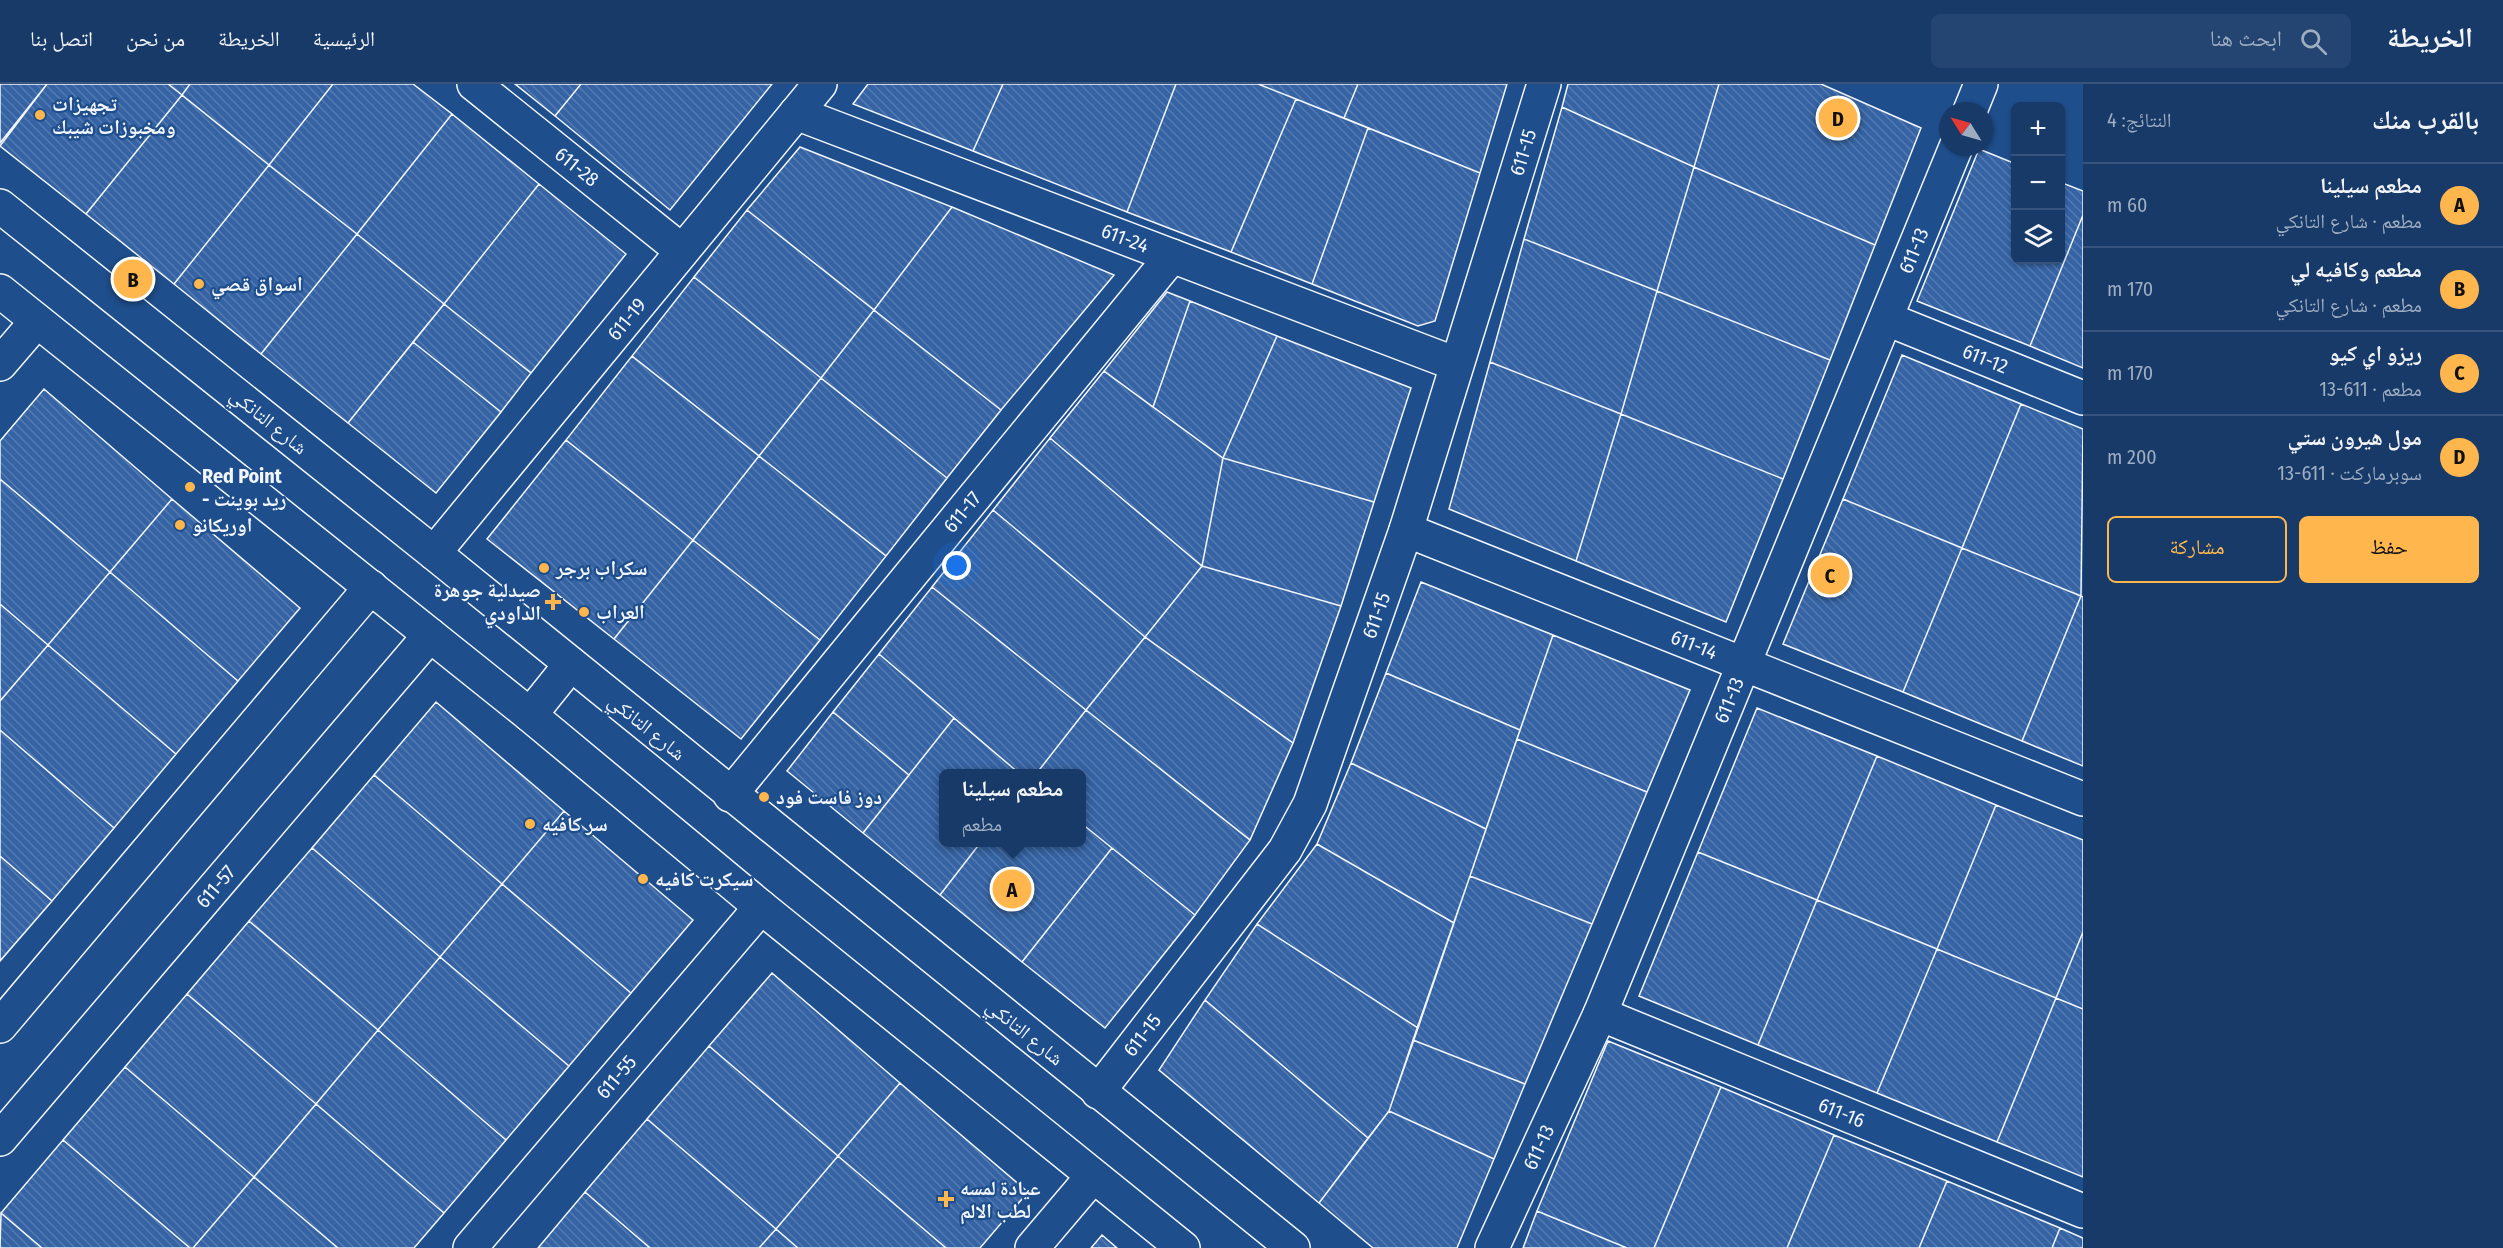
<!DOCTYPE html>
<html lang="ar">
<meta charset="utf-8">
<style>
:root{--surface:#173a69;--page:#244571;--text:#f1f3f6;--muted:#9eadc0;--line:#36547d;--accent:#ffb74d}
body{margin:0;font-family:"Fira Sans Condensed","Noto Naskh Arabic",sans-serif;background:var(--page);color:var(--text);direction:rtl}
.controls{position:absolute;right:18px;top:18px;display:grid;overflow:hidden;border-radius:9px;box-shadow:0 2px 4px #0004}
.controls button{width:54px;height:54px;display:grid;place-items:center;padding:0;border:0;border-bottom:2px solid var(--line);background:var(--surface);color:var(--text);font:30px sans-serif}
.compass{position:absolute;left:1939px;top:18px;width:54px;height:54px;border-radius:50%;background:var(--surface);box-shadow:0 2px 4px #0004;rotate:307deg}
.you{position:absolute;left:957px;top:482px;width:21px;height:21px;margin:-15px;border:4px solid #fff;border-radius:50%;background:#1a73e8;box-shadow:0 0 0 9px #1a73e833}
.badge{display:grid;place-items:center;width:39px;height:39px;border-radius:50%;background:var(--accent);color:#111;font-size:20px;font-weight:700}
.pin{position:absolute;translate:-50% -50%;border:3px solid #fff;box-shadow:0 2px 6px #0006}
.popup{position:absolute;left:939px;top:685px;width:147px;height:78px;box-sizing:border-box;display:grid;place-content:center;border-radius:9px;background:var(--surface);filter:drop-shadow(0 2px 4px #0005);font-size:20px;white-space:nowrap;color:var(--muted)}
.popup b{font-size:22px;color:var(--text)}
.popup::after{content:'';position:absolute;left:50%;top:100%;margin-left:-12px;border:12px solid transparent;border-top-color:var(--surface)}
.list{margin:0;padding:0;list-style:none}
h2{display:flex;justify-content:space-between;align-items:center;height:78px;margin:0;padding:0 24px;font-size:26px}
h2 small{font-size:20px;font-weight:400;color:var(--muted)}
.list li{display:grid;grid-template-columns:39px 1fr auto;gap:18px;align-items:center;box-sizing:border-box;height:84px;padding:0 24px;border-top:2px solid var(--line)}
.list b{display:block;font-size:22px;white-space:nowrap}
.list p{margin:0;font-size:20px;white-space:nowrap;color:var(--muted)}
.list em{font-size:20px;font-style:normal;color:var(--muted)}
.actions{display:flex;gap:12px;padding:18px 24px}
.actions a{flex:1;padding:14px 0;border:2px solid var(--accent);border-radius:9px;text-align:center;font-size:21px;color:var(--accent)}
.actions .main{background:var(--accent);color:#111}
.icon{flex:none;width:33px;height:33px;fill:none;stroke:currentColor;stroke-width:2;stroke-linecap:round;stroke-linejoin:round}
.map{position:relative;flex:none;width:2083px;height:1164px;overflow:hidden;direction:ltr}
header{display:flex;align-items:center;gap:36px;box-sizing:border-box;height:84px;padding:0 30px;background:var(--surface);border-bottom:2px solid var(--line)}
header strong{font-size:28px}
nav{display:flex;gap:33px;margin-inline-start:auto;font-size:21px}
.search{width:420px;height:54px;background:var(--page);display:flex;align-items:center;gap:15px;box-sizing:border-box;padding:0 21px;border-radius:9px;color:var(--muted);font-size:22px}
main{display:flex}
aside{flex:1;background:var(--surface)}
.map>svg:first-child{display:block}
.building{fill:url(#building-back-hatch);stroke:#f2f6ff;stroke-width:1.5}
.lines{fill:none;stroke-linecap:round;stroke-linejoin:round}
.minor-casing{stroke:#f2f6ff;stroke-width:36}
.minor{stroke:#1f4e8c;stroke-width:33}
.poi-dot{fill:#ffb74d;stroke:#1f4e8c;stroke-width:2}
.labels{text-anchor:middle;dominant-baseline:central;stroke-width:4.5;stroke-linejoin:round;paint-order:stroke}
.poi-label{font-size:20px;font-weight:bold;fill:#f2f6ff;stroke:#1f4e8c;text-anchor:start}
.street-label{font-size:20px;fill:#f2f6ff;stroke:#1f4e8c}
</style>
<header>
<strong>الخريطة</strong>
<div class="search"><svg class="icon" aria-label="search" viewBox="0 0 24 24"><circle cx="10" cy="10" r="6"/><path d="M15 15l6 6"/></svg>ابحث هنا</div>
<nav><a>الرئيسية</a><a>الخريطة</a><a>من نحن</a><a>اتصل بنا</a></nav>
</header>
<main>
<aside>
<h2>بالقرب منك<small>النتائج: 4</small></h2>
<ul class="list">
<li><span class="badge">A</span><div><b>مطعم سيلينا</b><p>مطعم · شارع التانكي</p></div><em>60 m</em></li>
<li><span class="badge">B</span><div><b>مطعم وكافيه لي</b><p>مطعم · شارع التانكي</p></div><em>170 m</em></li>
<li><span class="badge">C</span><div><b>ريزو اي كيو</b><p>مطعم · 611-13</p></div><em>170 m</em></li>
<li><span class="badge">D</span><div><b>مول هيرون ستي</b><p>سوبرماركت · 611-13</p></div><em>200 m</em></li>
</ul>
<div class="actions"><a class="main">حفظ</a><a>مشاركة</a></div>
</aside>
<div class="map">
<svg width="2083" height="1164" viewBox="0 0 2083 1164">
<defs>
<pattern id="building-back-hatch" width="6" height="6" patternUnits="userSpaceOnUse" patternTransform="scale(1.5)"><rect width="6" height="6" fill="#3563a3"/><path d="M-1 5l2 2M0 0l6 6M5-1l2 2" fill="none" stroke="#537ab1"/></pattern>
</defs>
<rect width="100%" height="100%" fill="#1f4e8c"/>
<path class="building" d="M0 0H47L0 59Z
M47 0H168L182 11 86 130 0 62Z
M168 0H190L182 11Z
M190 0H333L269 81 182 11Z
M333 0H413L452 30 357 150 269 81Z
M515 0H581L555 32Z
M581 0H772L670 126 555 32Z
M868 0H1003L973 67 853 20Z
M1003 0H1176L1127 128 973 67Z
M1176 0H1258L1296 15 1231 168 1127 128Z
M1258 0H1358L1344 34Z
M1358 0H1507L1480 89 1344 34Z
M1568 0H1719L1694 83 1562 23Z
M1719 0H1821L1921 44 1875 161 1694 83Z
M182 11 269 81 174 200 86 130Z
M1296 15 1368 44 1312 200 1231 168Z
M1562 23 1694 83 1657 207 1524 155Z
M452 30 539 100 444 220 357 150Z
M1368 44 1480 89 1435 237 1418 242 1312 200Z
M800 63 952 123 874 226 747 126Z
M1979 65 2016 80V176H2060V98L2083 107V131L2030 262 1917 217Z
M269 81 357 150 261 270 174 200Z
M1694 83 1875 161 1830 276 1657 207Z
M539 100 626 170 531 289 444 220Z
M952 123 1114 191 1001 326 874 226Z
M747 126 874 226 821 294 694 193Z
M2083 131V284L2030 262Z
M357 150 444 220 348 339 261 270Z
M1524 155 1657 207 1621 330 1490 278Z
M694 193 821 294 759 372 632 272Z
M1657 207 1830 276 1783 395 1621 330Z
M1167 208 1190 217 1153 323 1104 287Z
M1190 217 1277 252 1223 374 1153 323Z
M444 220 531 289 501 328 413 258Z
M874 226 1001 326 947 394 821 294Z
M1277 252 1411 304 1374 418 1223 374Z
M413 258 501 328 436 409 348 339Z
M1902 271 2021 320 1962 464 1843 415Z
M632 272 759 372 693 456 566 356Z
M1490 278 1621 330 1576 477 1449 425Z
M1104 287 1223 374 1202 482 1050 354Z
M821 294 947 394 886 472 759 372Z
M44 305 172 415 110 488 0 395V357Z
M2021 320 2083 345 2081 512 1962 464Z
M1621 330 1783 395 1726 538 1576 477Z
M1050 354 1202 482 1145 553 993 426Z
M566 356 693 456 614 555 487 455Z
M759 372 886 472 820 556 693 456Z
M1223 374 1374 418 1341 522 1202 482Z
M0 395 110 488 48 561 0 520Z
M172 415 300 524 238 597 110 488Z
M1843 415 1962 464 1903 608 1783 560Z
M993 426 1145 553 1086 626 932 503Z
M693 456 820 556 741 655 614 555Z
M1962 464 2081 512 2022 657 1903 608Z
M1202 482 1341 522 1293 659 1145 553Z
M110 488 238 597 176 670 48 561Z
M1421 498 1553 551 1520 646 1386 589Z
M932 503 1086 626 1036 690H1020L879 570Z
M2081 512 2083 513V682L2022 657Z
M0 520 48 561 0 617Z
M1553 551 1690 606 1647 708 1517 655Z
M1145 553 1293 659 1250 756 1086 626Z
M48 561 176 670 114 744 0 646V617Z
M879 570 954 634 909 691 833 628Z
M1386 589 1520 646 1486 745 1351 679Z
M436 618 564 727 502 800 374 691Z
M1757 624 1877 672 1817 816 1698 768Z
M1086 626 1250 756 1195 831 1081 739V690H1036Z
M833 628 909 691 863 749 787 687Z
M954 634 1020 690H943V758H981L940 811 863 749Z
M0 646 114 744 52 817 0 772Z
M1517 655 1647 708 1592 840 1470 792Z
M1877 672 1996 721 1937 865 1817 816Z
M1351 679 1486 745 1454 839 1317 760Z
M374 691 502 800 440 873 312 764Z
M1996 721 2083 756V848L2056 914 1937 865Z
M564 727 693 836 631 909 502 800Z
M1081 739 1112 764 1022 878 940 811 981 758H1081Z
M1317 760 1454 839 1418 944 1257 840Z
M312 764 440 873 378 946 249 837Z
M1112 764 1195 831 1105 944 1022 878Z
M1698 768 1817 816 1758 961 1639 912Z
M0 772 52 817 0 877Z
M1470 792 1592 840 1525 1000 1413 956Z
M502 800 631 909 569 982 440 873Z
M1817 816 1937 865 1877 1009 1758 961Z
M249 837 378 946 316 1020 187 910Z
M1257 840 1418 944 1389 1027 1368 1054 1205 916Z
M2083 848V925L2056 914Z
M1937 865 2056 914 1997 1058 1877 1009Z
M440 873 569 982 506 1056 378 946Z
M772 889 900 999 838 1072 709 962Z
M187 910 316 1020 254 1093 125 983Z
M2056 914 2083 925V1093L1997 1058Z
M1205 916 1368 1054 1319 1119 1159 986Z
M378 946 506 1056 444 1129 316 1020Z
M1413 956 1525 1000 1494 1075 1389 1027Z
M1608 957 1721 1003 1654 1164H1627L1537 1127Z
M709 962 838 1072 776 1145 647 1035Z
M125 983 254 1093 193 1164H190L63 1056Z
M900 999 1028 1108 980 1164H946L838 1072Z
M1721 1003 1834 1051 1787 1164H1654Z
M316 1020 444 1129 414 1164H338L254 1093Z
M1389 1027 1494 1075 1457 1164H1373L1319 1119Z
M647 1035 776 1145 759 1164H650L585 1108Z
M1834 1051 1947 1097 1919 1164H1787Z
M63 1056 190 1164H42L1 1129Z
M838 1072 946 1164H798L776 1145Z
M254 1093 338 1164H193Z
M1947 1097 2060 1144 2052 1164H1919Z
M585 1108 650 1164H538Z
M1537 1127 1627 1164H1523Z
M1 1129 42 1164H0Z
M2060 1144 2083 1154V1164H2052Z
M776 1145 798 1164H759Z
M1102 1151 1117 1164H1091Z"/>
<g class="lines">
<defs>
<g id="minor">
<path id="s1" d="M474 0 681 166"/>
<path d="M1970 27 1981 0"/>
<path id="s2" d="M796 29 1456 280"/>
<path d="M0 122 434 469 1293 1164"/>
<path d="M0 207 530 631 761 823 1183 1164"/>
<path id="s3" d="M1887 235 2083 314"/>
<path d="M0 280 37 237"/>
<path id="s4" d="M1406 446 2083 715"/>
<path id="s5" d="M434 469 820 0"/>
<path d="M530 631 571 580"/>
<path id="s6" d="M730 711 1172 172"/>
<path id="s7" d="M1600 930 2083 1127"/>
<path d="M0 942 371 503"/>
<path id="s8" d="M1098 1008 1285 766 1310 720 1406 446 1544 0"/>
<path id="s9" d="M0 1055 430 551"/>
<path id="s10" d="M470 1164 761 823"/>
<path d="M1032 1164 1093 1092"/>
<path id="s11" d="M1492 1164 1600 930 1956 63"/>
</g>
</defs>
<use href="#minor" class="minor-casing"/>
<use href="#minor" class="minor"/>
</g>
<g class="poi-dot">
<circle cx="40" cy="31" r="6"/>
<circle cx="199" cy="200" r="6"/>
<circle cx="190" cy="403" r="6"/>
<circle cx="180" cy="441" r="6"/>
<circle cx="544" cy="484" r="6"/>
<path d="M550 509h6v6h6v6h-6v6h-6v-6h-6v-6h6z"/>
<circle cx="584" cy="528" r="6"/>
<circle cx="764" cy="713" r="6"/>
<circle cx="530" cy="740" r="6"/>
<circle cx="643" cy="795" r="6"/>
<path d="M943 1106h6v6h6v6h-6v6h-6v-6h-6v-6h6z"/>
</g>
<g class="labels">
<g class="poi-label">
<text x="52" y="20">تجهيزات<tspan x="52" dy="23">ومخبوزات شيبك</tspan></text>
<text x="211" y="200">اسواق قصي</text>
<text x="202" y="392">Red Point<tspan x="202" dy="23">- ريد بوينت</tspan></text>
<text x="192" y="441">اوريكانو</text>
<text x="556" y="484">سكراب برجر</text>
<text x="541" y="506" text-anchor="end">صيدلية جوهرة<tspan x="541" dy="23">الداودي</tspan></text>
<text x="596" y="528">العراب</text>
<text x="776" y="713">دوز فاست فود</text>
<text x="542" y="740">سر كافيه</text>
<text x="655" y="795">سيكرت كافيه</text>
<text x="960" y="1104">عيادة لمسه<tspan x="960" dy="23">لطب الالم</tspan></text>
</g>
<g class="street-label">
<text stroke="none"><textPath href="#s8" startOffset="1044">611-15</textPath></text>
<text stroke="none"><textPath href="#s1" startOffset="132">611-28</textPath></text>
<text stroke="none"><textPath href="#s2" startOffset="352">611-24</textPath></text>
<text stroke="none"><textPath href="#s11" startOffset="1083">611-13</textPath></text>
<text stroke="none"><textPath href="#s5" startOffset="303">611-19</textPath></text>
<text stroke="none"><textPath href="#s3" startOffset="106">611-12</textPath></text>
<text transform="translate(269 337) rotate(39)">شارع التانكي</text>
<text stroke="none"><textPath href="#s6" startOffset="366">611-17</textPath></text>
<text stroke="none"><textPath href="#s8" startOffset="558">611-15</textPath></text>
<text stroke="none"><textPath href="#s4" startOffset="310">611-14</textPath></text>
<text stroke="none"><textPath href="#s11" startOffset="597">611-13</textPath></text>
<text transform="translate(647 643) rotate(39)">شارع التانكي</text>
<text stroke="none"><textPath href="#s9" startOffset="332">611-57</textPath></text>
<text transform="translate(1025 948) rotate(39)">شارع التانكي</text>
<text stroke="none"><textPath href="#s8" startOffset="72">611-15</textPath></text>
<text stroke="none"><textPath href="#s10" startOffset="225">611-55</textPath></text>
<text stroke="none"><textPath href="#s7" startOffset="261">611-16</textPath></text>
<text stroke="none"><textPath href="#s11" startOffset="111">611-13</textPath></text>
</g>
</g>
</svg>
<div class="controls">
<button>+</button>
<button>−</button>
<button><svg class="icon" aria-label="layers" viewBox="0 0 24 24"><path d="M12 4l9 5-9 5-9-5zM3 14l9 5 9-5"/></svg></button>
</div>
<svg class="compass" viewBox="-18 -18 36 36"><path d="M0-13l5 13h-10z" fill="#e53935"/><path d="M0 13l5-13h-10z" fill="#9eadc0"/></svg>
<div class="you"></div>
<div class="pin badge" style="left:1012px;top:805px">A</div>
<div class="popup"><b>مطعم سيلينا</b>مطعم</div>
<div class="pin badge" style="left:133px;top:195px">B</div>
<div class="pin badge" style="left:1830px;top:491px">C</div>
<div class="pin badge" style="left:1838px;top:34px">D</div>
</div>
</main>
